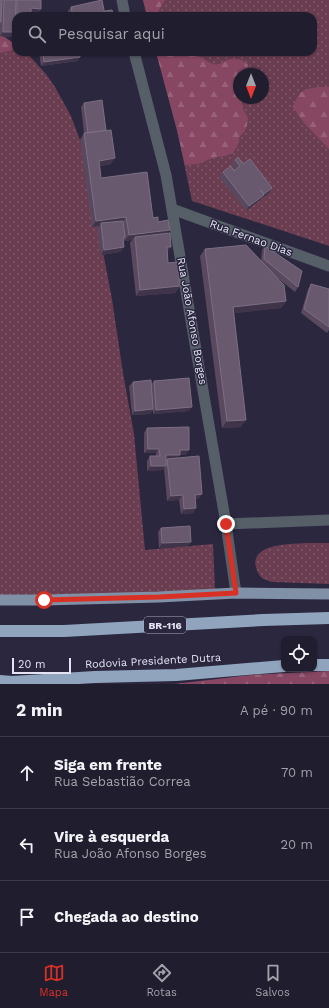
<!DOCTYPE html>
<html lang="pt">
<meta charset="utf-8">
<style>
:root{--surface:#201d2f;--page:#2d2a3b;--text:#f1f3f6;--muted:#a2a2aa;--line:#3d3b4b;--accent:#d93025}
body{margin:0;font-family:"Work Sans",sans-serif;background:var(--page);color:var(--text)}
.controls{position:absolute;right:12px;bottom:12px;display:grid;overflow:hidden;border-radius:8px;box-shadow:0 1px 3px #0004}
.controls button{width:36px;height:36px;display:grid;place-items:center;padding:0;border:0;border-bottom:1px solid var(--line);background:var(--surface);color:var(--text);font:20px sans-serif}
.compass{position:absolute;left:233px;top:68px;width:36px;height:36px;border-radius:50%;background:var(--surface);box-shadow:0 1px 3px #0004;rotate:180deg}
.scale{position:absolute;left:12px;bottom:10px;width:59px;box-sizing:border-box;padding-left:4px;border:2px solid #e5e4f4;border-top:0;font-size:11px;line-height:14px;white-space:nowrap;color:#e5e4f4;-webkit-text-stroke:3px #2a273f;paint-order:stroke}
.stop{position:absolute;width:12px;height:12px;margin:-9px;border:3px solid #d93025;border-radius:50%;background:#fff}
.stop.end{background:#d93025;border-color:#fff;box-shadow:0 1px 4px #0008}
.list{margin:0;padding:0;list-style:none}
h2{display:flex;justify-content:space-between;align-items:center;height:52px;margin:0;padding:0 16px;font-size:17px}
h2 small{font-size:13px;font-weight:400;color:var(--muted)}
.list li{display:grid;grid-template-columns:26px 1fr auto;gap:12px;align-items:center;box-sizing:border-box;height:72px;padding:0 16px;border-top:1px solid var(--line)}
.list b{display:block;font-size:15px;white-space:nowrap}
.list p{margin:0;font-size:13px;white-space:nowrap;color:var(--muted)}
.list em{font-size:13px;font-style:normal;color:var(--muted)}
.icon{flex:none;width:22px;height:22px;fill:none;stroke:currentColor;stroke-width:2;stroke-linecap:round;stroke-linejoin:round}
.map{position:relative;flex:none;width:329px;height:684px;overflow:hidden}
.search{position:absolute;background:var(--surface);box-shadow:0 1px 3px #0004;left:12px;right:12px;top:12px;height:44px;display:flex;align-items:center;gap:10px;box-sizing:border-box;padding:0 14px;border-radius:12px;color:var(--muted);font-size:15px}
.sheet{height:268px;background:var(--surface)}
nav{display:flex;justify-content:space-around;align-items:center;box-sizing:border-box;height:56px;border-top:1px solid var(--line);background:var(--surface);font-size:11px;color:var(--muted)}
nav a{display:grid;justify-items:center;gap:2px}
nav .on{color:var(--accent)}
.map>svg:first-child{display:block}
.grass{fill:url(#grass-dots);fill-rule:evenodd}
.forest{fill:url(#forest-firs)}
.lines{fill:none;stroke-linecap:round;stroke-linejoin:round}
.minor{stroke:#565e68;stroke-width:11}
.primary{stroke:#8090a6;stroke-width:11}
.motorway{stroke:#91a4be;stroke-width:12}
.wall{fill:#5a495e}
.shaded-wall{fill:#40344b}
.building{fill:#68596e;stroke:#7c6f83}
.route{stroke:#d93025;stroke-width:5}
.labels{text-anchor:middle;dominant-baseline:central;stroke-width:3;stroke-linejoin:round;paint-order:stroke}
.shield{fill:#2a273f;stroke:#adabbe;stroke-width:1}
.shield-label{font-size:10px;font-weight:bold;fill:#e5e4f4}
.street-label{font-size:11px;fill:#e5e4f4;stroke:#2a273f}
</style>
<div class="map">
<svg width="329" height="684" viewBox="0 0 329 684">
<defs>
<pattern id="grass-dots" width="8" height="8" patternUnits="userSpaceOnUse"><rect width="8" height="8" fill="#6a3d50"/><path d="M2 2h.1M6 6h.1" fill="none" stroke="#7f596a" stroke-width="1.8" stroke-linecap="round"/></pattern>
<pattern id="forest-firs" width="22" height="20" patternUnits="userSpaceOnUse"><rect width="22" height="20" fill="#874763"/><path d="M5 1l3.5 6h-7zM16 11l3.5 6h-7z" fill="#98617a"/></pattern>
</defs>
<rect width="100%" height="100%" fill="#2a273f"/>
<path class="grass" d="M143 0H329V246L192 201 177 130 156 52H313V16H147ZM239 74H263V98H239Z
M0 34 16 45V52H26L46 74 55 87 71 116 80 140 95 210 112 299 123 373 134 434 145 550 213 544 215 589 137 594 0 595Z
M329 543V584L273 582C263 580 259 578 256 567 254 561 256 555 262 551 275 542 312 543 329 543Z"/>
<path class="forest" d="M143 0H165L160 8 157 16H147Z
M0 34 16 45V49L0 53Z
M156 52C171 52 188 50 202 58 208 61 212 66 219 64 222 64 225 61 228 60 236 58 243 59 248 65L247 72 245 74H239V98H241L243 109 248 118 247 125 245 131 240 136 237 147 233 153 225 156 216 157 207 160 198 164 185 165 177 130Z
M318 87H329V149L304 123 293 107C300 90 301 90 318 87Z
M329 671V684H174L251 675Z"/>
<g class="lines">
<path class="minor" d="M122 0 125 16
M134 52 166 175 226 524 236 593
M172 209 329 266
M226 524 329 520"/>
<path class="primary" d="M0 600H44L159 597 236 593 329 594"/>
<path class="motorway" d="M0 631H64L263 620 329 618
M314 665H329
M0 681 12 682 95 677 176 675 284 666"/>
</g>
<path class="wall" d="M0 0H41V9L38 13H31V16H16V25H15L12 37 0 36Z
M71 7 104 13 105 11 114 16H69L68 11Z
M39 52H80V57L77 61 41 66Z
M84 103 111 164 100 166 101 178 158 222 167 233 171 247 167 252 168 263 180 286 175 293 136 296 130 243 132 240 124 241V239L123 240 124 247 120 252 101 255 97 228 99 226 92 227 80 140 84 133 81 107Z
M235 160 243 164 269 193 246 211 219 177 223 172 234 171 236 169 231 164Z
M265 246 298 287 295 292 275 276 286 301 281 308 234 313 241 427 222 428 200 256 205 249 261 261 262 250Z
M311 284 329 289V330L327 333 301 313 308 289Z
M154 381 189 411 153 414V410L150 414 132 415 129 386 133 382 151 385Z
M147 428 186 455H180L178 457 202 494 199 498 195 499 193 513 181 514 179 500 167 501 164 468 163 470 147 471V461L150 456H156V453H144V433Z
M161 528 188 546 159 548 158 532Z"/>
<path class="shaded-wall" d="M31 8 41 9 38 13H28Z
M3 32H15L12 37 0 36Z
M80 57 77 61 41 66 44 62Z
M115 158 111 164 95 167 99 161Z
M272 188 269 193 261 199 264 194Z
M264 195 260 200 246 211 249 206Z
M126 217 122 223H101L99 226 92 227 96 221Z
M170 230 165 236 135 237 132 240 124 241 129 235Z
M124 247 120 252 101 255 104 250Z
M167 247H171L167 253Z
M180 286 175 293 136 296 140 290Z
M286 301 281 308 228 314 233 307Z
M192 407 189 411 153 414 156 410Z
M153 409 150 414 132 415 135 411Z
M246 420 241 427 222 428 227 421Z
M148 449H159L156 453H144Z
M180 450H189L186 455H177Z
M166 455H180L177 459H167L166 460H163Z
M151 466H166L163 470 147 471Z
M202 494 199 498 191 499 195 495Z
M183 495 179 500 167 501 171 496Z
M196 508 193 513 181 514 184 509Z
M191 542 188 546 159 548 162 543Z"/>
<path class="building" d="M0 0H2L1 22H0Z
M4 0H16L15 32H3Z
M17 0H41V9L31 8V16H17Z
M102 0 105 15 99 16H73L71 7Z
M112 10 114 16H105H106L105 11Z
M43 52H80V57L44 62Z
M102 100 106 130 88 133 84 103Z
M111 130 115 158 99 161 101 178 147 172 153 218 158 217V222L168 220 170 230 129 235 126 217 96 221 84 133Z
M238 157 243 164 250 159 272 188 264 194 261 190V191L264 195 249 206 223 172 231 166 234 171 240 166 235 160Z
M123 221 125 237 123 238 124 247 104 250 101 223Z
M170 233 171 247H167L168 263 177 262 180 286 140 290 135 237Z
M246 245 284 285 286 301 233 307 246 420 227 421 205 249Z
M265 246 302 271 298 287 264 259Z
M311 284 329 289V327L304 309Z
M189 378 192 407 156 410 154 381Z
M151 380 153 409 135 411 133 382Z
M189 427V450H180V455H166V466H151L150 456H160L159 449H148L147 428Z
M199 456 202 494 195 495 196 508 184 509 183 495 171 496 167 459Z
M190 526 191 542 162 543 161 528Z"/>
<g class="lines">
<path class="route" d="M44 600 159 597 236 593 226 524"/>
</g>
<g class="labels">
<rect class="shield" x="144" y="617" width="42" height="16" rx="3"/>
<g class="shield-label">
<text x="165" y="625">BR-116</text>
</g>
<g class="street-label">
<text transform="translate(251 238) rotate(20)">Rua Fernao Dias</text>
<text transform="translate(192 321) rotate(80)">Rua João Afonso Borges</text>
<text transform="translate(153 661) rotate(-3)">Rodovia Presidente Dutra</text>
</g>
</g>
</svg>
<div class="controls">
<button><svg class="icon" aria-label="locate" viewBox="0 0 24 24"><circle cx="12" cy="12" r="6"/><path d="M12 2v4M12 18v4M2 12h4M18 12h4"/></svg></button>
</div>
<svg class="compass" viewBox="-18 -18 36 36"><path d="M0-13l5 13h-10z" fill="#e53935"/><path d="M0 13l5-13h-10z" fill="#a2a2aa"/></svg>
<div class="scale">20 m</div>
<div class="stop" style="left:44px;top:600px"></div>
<div class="stop end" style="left:226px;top:524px"></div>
<div class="search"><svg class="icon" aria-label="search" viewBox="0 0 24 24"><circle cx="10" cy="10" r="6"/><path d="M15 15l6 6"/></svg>Pesquisar aqui</div>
</div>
<section class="sheet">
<h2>2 min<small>A pé · 90 m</small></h2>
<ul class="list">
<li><svg class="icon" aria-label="ahead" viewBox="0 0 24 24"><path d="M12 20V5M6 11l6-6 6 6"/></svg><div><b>Siga em frente</b><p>Rua Sebastião Correa</p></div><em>70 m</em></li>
<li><svg class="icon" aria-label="left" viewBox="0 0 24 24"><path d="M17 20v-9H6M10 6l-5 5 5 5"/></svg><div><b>Vire à esquerda</b><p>Rua João Afonso Borges</p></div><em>20 m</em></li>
<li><svg class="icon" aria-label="arrive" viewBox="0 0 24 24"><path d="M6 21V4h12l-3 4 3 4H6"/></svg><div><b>Chegada ao destino</b></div></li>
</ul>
</section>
<nav>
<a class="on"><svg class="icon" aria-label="map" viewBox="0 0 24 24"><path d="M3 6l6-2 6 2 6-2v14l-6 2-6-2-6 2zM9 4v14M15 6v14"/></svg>Mapa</a>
<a><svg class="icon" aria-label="directions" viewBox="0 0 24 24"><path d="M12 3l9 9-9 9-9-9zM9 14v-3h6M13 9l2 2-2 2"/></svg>Rotas</a>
<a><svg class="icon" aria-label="saved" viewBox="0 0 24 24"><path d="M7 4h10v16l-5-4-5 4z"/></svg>Salvos</a>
</nav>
